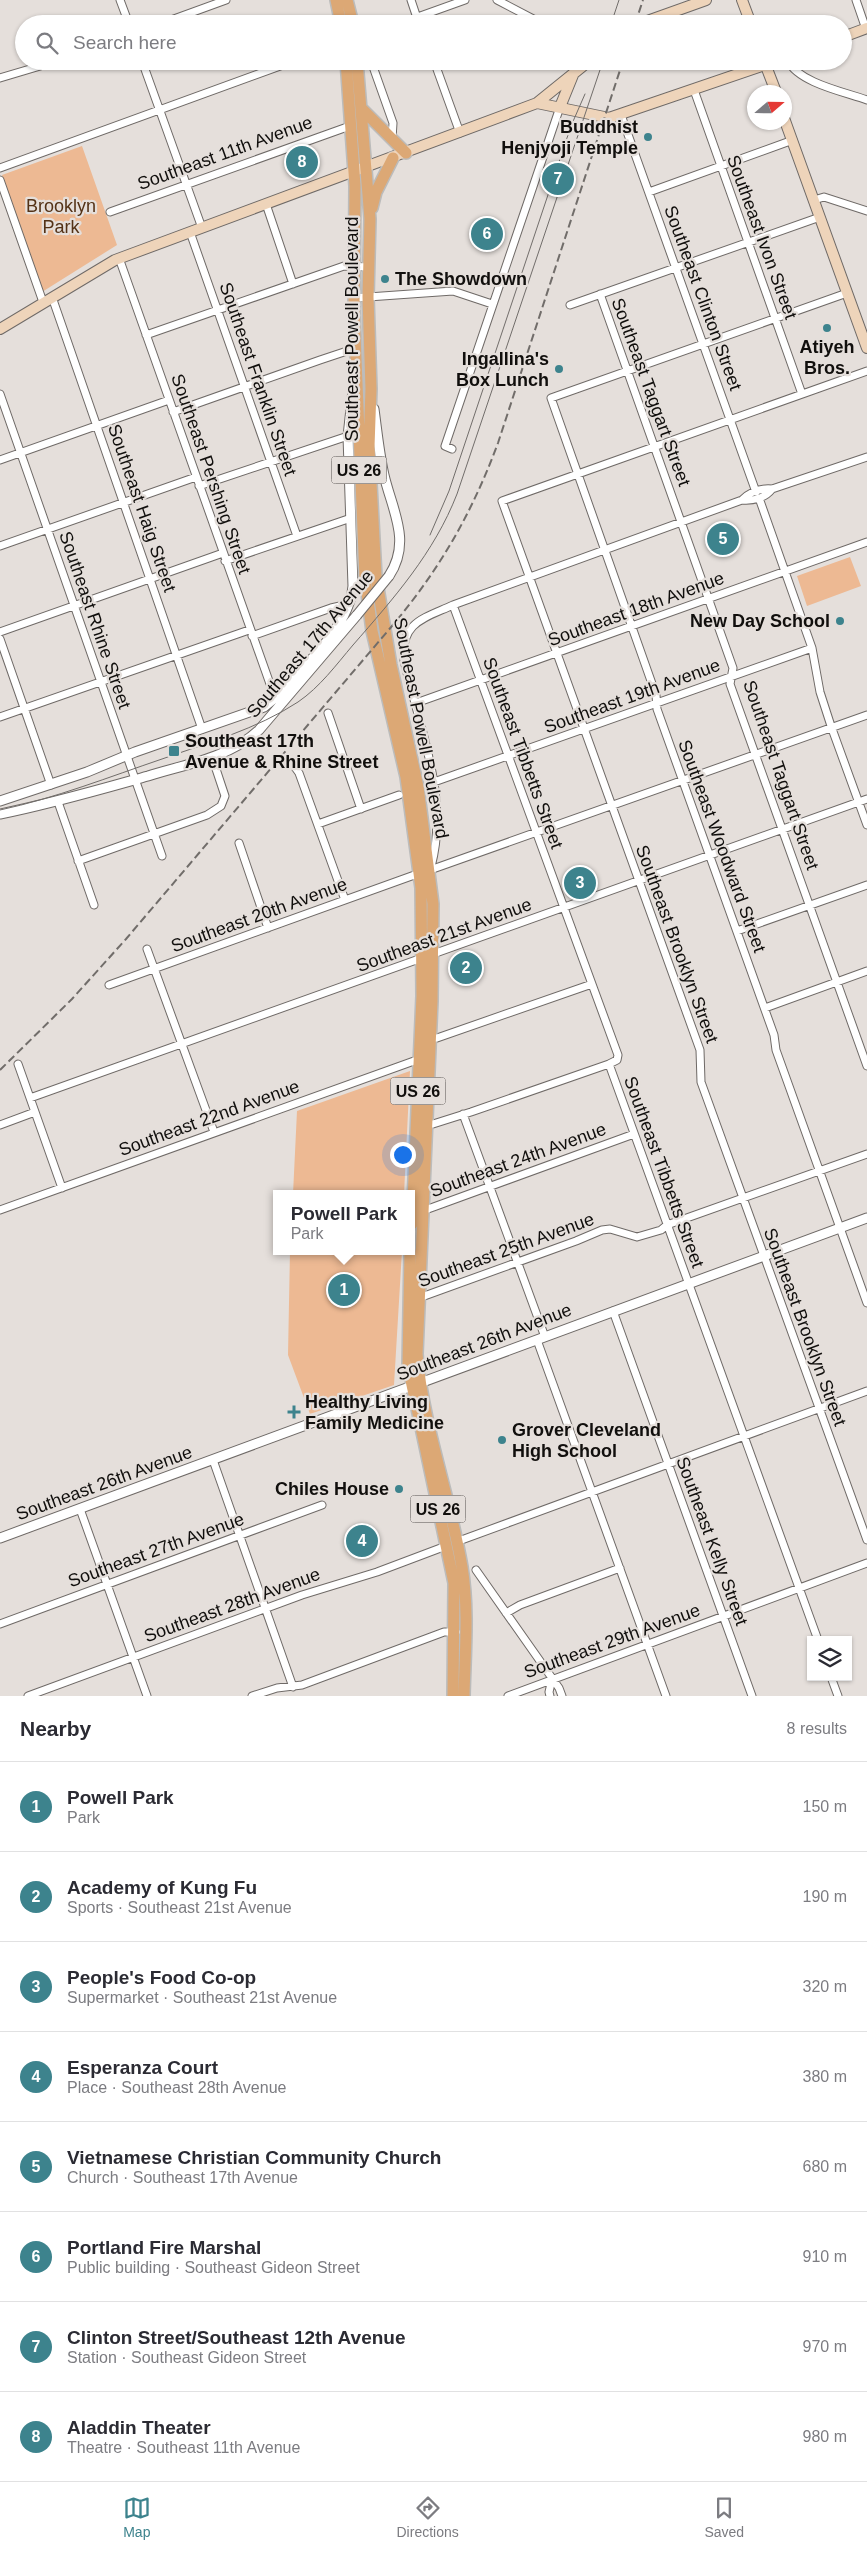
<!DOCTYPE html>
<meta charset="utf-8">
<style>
:root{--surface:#fff;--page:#f7f7f7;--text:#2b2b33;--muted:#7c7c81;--line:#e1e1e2;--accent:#3d838d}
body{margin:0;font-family:Arial,sans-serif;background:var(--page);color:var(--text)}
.controls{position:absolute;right:15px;bottom:15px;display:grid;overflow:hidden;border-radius:0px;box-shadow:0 1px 4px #0004}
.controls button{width:45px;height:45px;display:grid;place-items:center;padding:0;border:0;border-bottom:1px solid var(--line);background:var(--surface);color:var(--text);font:25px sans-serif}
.compass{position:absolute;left:747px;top:85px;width:45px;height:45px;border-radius:50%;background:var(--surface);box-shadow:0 1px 4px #0004;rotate:70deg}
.you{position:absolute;left:402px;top:1154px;width:18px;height:18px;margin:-12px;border:4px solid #fff;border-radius:50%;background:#1a73e8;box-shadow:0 0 0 8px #1a73e833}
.badge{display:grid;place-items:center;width:32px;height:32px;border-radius:50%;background:var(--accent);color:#fff;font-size:16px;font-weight:700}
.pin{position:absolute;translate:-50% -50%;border:2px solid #fff;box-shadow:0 1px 5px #0006}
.popup{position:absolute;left:273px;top:1190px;width:142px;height:65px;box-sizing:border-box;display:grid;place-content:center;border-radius:0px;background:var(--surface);filter:drop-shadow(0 1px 4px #0005);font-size:16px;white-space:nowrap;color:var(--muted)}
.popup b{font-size:19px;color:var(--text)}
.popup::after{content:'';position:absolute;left:50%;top:100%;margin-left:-10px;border:10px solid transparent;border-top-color:var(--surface)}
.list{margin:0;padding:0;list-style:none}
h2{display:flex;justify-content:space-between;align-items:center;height:65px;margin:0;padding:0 20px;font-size:21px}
h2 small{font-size:16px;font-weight:400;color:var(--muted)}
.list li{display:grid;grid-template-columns:32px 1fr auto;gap:15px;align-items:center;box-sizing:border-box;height:90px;padding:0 20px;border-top:1px solid var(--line)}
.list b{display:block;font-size:19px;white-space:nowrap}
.list p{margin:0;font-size:16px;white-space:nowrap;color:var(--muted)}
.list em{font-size:16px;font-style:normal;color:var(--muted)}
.icon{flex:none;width:28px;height:28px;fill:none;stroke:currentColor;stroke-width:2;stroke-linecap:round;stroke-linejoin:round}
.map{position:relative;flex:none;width:867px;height:1696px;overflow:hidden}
.search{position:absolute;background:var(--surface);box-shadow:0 1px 4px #0004;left:15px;right:15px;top:15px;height:55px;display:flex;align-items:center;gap:12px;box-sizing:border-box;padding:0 18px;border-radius:28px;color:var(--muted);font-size:19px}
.sheet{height:785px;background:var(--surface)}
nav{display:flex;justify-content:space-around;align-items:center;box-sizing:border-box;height:70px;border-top:1px solid var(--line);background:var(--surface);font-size:14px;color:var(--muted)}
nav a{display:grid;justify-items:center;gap:2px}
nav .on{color:var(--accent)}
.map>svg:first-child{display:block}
.green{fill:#edb993}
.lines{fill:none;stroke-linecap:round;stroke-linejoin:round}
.minor-casing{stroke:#6f6a67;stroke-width:9}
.tertiary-casing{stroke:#6f6a67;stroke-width:11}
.secondary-casing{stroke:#6f6a67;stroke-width:12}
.primary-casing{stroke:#bcbcbb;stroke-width:14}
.minor{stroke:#fff;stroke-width:7}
.tertiary{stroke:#fff;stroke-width:9}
.secondary{stroke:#eed4ba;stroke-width:10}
.primary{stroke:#dca875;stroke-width:11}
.tram{stroke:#716d6a;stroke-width:1}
.rail{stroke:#716d6a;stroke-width:2;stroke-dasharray:8 4;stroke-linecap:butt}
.tertiary-bridge-casing{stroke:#6f6a67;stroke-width:11;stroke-linecap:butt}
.tertiary-bridge{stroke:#fff;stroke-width:9}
.poi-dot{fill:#3d838d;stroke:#e5dfdb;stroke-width:2}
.labels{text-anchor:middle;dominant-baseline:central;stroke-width:4.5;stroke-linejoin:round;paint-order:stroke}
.shield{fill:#e5dfdb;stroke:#514d4b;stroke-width:1}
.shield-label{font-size:16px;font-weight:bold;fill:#110f0d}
.poi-label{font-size:18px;font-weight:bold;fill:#110f0d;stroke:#e5dfdb;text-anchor:end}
.street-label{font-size:18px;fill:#110f0d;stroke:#e5dfdb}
.park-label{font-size:18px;fill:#543216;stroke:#e5dfdb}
</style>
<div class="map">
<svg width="867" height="1696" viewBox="0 0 867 1696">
<rect width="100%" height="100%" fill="#e5dfdb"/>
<path class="green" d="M82 146 117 245 42 292 2 175Z
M850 557 861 586 807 606 797 576Z
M410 1071 404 1194H293L297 1111Z
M290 1251H402L394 1385 310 1414 288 1355Z"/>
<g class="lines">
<defs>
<path id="minor" d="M120 0 129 24
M411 0 419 24
M497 0 543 24
M856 0 866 29
M160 24 226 0
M398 24 465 0
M142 61 202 228
M371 61 393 123 392 139
M434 61 460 133
M788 61C799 83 845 92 867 100
M0 78 57 61
M694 90 802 394
M621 115 756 492
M0 168 294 61
M0 180 43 302
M649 192 793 140
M814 200 824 197 867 211
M266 204 293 284
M110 212 350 126
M190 232 297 536
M119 258 275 698
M847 293 551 398 656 695 657 709 774 1035 776 1050 867 1303
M600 294 733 668 730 684 867 1066
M52 297 202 729
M354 298 453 291 492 304
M570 305 820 217
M146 335 344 266 368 267
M867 371 502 501 700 1050 701 1082 867 1540
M0 394 162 856
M173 412 320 360 347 351H357
M452 449 445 446 560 107
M0 460 169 400
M199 486 348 436
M759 498 812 648 820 692 831 726 867 825
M742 500C750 492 761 488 772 489L867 457
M0 546 196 477
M225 561 351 518
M0 632 223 553
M252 636 331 608 340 606 348 607
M0 639 51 785
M416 703 867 542
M328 713 361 809
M0 717 249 630
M294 766 299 773 345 900
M434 782 812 648
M58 802 94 905
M318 824 399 795
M239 843 268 928
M78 861 207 815 221 806 225 796 212 757
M431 867C450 797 419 728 404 660 400 622 425 618 453 605L742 500C753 501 765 498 772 489
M430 870 867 715
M737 931 867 885
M147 949 214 1132
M109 985 420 873
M765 1008 867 971
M427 1038H437L592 984
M18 1064 62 1188
M609 1064 818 1640
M30 1098 867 799
M463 1114 545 1337
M424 1124H433L471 1112 609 1064 617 1060 618 1055 453 605
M0 1125 35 1112
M0 1210 414 1061H422
M420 1210 428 1209 634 1134
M416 1299 576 1241 602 1230 610 1229 637 1237 661 1230 667 1225 867 1154
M613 1311 752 1696
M537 1340 666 1696
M213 1460 293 1687
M80 1509 147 1696
M456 1542 867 1391
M476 1570 559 1688 562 1696
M506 1613 520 1605 620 1568
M0 1624 322 1505
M831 1677 838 1696
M28 1696 302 1595 377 1572 446 1546
M252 1696 277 1688 302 1685 444 1632H456
M508 1696 867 1563
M550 1696 549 1692 552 1679"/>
<path id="tertiary" d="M374 409C377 431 379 453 384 475 392 510 412 541 389 576
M0 801 87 772 135 752 264 707 275 698C303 667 349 628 353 586L348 436 354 381
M0 814C50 804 98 790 148 776 186 764 229 758 259 730L357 615
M0 1538 867 1218"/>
<path id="secondary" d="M742 0 751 24
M639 24 706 0
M843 37 867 28
M764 61 776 92
M537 103 609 118 776 61
M560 107 573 75
M784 118 867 348
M0 329 115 260 537 103 589 61"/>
<path id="primary" d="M336 0 341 24
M347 0 353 24
M346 61 355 186 354 311 365 578 372 631 406 777 421 888 422 996 412 1224
M357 61 370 219 368 297 371 389 369 447 376 576 391 665 418 787 433 904 432 1001 417 1354C423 1426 450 1496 462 1567 469 1609 465 1653 464 1696
M361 108 406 153
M372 208 376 192 393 158
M410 1251 408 1366 454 1583 453 1696"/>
</defs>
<use href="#minor" class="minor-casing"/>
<use href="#tertiary" class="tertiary-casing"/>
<use href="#secondary" class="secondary-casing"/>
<use href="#primary" class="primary-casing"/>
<use href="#minor" class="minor"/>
<use href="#tertiary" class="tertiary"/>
<use href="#secondary" class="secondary"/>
<use href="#primary" class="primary"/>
<path class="tram" d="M611 24 619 0
M430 535 449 491 571 126 585 94
M0 810C56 798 109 777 162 759 207 743 257 729 298 702 320 687 336 665 353 645 394 598 434 553 457 494L603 61"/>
<path class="rail" d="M635 24 643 0
M0 1070 72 999 126 939 392 626C440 569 472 513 498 443L623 61"/>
<defs>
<path id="tertiary-bridge" d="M357 615 389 576"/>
</defs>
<use href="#tertiary-bridge" class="tertiary-bridge-casing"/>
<use href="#tertiary-bridge" class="tertiary-bridge"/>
</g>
<g class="poi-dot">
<circle cx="648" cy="137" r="5"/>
<circle cx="385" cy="279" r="5"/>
<circle cx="827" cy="328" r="5"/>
<circle cx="559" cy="369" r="5"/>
<circle cx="840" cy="621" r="5"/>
<rect x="168" y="745" width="12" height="12" rx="2.5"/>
<path d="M291.5 1404.5h5v5h5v5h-5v5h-5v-5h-5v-5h5z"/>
<circle cx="502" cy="1440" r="5"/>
<circle cx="399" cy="1489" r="5"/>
</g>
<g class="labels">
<g class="shield">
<rect x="331.5" y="456.5" width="55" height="27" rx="4"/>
<rect x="390.5" y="1077.5" width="55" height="27" rx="4"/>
<rect x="410.5" y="1495.5" width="55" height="27" rx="4"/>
</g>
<g class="shield-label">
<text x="359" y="470">US 26</text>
<text x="418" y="1091">US 26</text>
<text x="438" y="1509">US 26</text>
</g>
<g class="poi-label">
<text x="638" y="127">Buddhist<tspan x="638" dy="21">Henjyoji Temple</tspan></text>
<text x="395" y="279" text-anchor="start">The Showdown</text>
<text x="827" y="347" text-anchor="middle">Atiyeh<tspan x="827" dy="21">Bros.</tspan></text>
<text x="549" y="359">Ingallina's<tspan x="549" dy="21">Box Lunch</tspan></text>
<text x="830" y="621">New Day School</text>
<text x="185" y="741" text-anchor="start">Southeast 17th<tspan x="185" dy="21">Avenue &amp; Rhine Street</tspan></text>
<text x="305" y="1402" text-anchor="start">Healthy Living<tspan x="305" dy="21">Family Medicine</tspan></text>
<text x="512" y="1430" text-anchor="start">Grover Cleveland<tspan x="512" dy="21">High School</tspan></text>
<text x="389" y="1489">Chiles House</text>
</g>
<g class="street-label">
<text transform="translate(225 153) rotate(-20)">Southeast 11th Avenue</text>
<text transform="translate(762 237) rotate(70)">Southeast Ivon Street</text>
<text transform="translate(703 298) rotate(70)">Southeast Clinton Street</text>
<text transform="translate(352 329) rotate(-90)">Southeast Powell Boulevard</text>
<text transform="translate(258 379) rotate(71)">Southeast Franklin Street</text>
<text transform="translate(651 392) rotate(70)">Southeast Taggart Street</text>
<text transform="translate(211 474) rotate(71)">Southeast Pershing Street</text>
<text transform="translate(142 508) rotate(71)">Southeast Haig Street</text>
<text transform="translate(636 609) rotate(-20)">Southeast 18th Avenue</text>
<text transform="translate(95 620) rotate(71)">Southeast Rhine Street</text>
<text transform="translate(310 644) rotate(-50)">Southeast 17th Avenue</text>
<text transform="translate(632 696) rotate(-20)">Southeast 19th Avenue</text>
<text transform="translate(421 728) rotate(79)">Southeast Powell Boulevard</text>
<text transform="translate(523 753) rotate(70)">Southeast Tibbetts Street</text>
<text transform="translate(781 775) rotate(71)">Southeast Taggart Street</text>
<text transform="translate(722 846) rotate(70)">Southeast Woodward Street</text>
<text transform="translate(259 915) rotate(-20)">Southeast 20th Avenue</text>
<text transform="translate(444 935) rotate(-20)">Southeast 21st Avenue</text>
<text transform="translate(677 944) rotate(70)">Southeast Brooklyn Street</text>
<text transform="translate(209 1118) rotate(-20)">Southeast 22nd Avenue</text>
<text transform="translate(518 1160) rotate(-20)">Southeast 24th Avenue</text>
<text transform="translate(664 1172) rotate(70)">Southeast Tibbetts Street</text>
<text transform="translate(506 1250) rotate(-20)">Southeast 25th Avenue</text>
<text transform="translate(805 1327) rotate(70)">Southeast Brooklyn Street</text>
<text transform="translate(484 1342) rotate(-21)">Southeast 26th Avenue</text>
<text transform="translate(104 1483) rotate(-20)">Southeast 26th Avenue</text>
<text transform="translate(712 1541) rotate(70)">Southeast Kelly Street</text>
<text transform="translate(156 1550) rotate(-20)">Southeast 27th Avenue</text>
<text transform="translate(232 1605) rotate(-20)">Southeast 28th Avenue</text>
<text transform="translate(612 1641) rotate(-20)">Southeast 29th Avenue</text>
</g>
<g class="park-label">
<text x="61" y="206">Brooklyn<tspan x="61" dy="21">Park</tspan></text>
</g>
</g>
</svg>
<div class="controls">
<button><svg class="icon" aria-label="layers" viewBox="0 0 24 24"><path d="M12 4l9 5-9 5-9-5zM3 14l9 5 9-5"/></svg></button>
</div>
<svg class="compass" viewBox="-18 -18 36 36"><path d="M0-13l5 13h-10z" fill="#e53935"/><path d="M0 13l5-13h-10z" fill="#7c7c81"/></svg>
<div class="you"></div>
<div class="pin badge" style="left:344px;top:1290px">1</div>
<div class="popup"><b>Powell Park</b>Park</div>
<div class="pin badge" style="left:466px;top:968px">2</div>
<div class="pin badge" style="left:580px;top:883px">3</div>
<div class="pin badge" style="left:362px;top:1541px">4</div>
<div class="pin badge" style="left:723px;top:539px">5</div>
<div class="pin badge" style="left:487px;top:234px">6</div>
<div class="pin badge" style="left:558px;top:179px">7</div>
<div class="pin badge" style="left:302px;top:162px">8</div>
<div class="search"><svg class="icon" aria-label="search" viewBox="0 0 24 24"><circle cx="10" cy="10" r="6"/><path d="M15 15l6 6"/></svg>Search here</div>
</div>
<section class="sheet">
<h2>Nearby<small>8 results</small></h2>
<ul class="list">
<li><span class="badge">1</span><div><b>Powell Park</b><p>Park</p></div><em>150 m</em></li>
<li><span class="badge">2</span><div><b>Academy of Kung Fu</b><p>Sports · Southeast 21st Avenue</p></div><em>190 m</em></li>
<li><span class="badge">3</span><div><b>People's Food Co-op</b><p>Supermarket · Southeast 21st Avenue</p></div><em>320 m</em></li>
<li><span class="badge">4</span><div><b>Esperanza Court</b><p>Place · Southeast 28th Avenue</p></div><em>380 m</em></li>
<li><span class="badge">5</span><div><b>Vietnamese Christian Community Church</b><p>Church · Southeast 17th Avenue</p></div><em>680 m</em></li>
<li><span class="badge">6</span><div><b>Portland Fire Marshal</b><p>Public building · Southeast Gideon Street</p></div><em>910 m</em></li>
<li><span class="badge">7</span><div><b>Clinton Street/Southeast 12th Avenue</b><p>Station · Southeast Gideon Street</p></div><em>970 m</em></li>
<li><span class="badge">8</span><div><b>Aladdin Theater</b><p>Theatre · Southeast 11th Avenue</p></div><em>980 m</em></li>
</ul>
</section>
<nav>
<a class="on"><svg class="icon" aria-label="map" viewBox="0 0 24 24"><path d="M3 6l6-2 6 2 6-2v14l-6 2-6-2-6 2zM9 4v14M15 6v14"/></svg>Map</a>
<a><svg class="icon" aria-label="directions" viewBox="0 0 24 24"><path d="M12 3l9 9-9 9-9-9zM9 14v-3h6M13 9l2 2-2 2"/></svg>Directions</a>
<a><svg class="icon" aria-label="saved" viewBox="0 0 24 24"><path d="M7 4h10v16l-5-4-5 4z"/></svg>Saved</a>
</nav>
